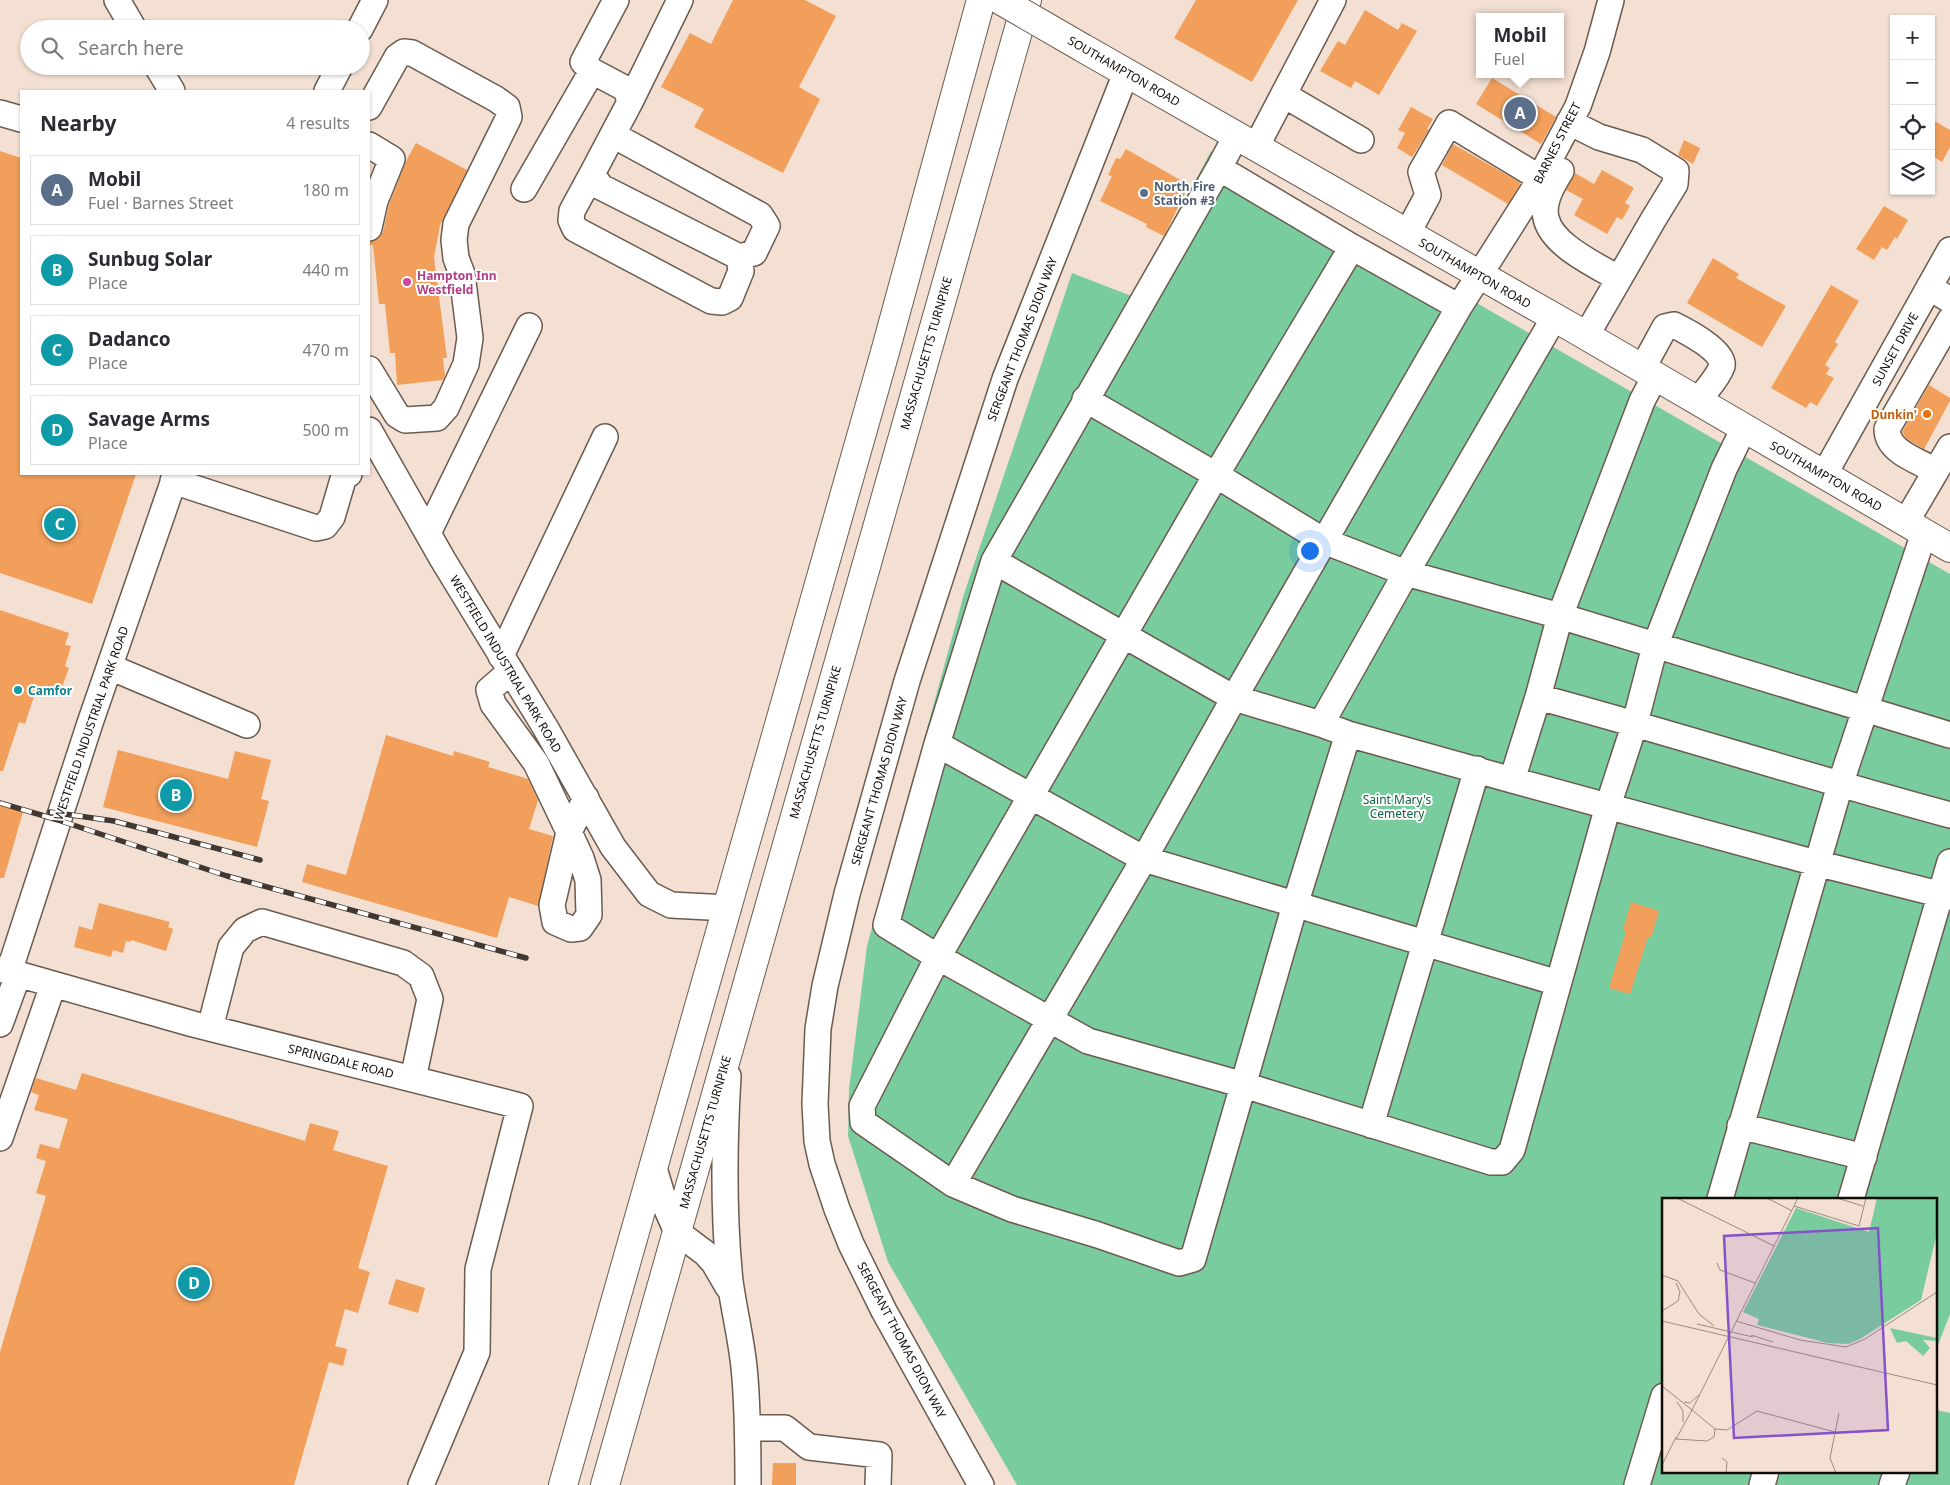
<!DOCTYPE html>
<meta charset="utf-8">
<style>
:root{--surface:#fff;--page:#f7f7f7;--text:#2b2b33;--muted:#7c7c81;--line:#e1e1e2;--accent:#ea580c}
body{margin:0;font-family:"Noto Sans",sans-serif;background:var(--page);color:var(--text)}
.controls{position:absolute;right:15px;top:15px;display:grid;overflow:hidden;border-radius:0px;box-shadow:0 1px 4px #0004}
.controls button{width:45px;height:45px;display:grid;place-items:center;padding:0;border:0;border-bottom:1px solid var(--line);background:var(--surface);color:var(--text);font:25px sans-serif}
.you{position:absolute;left:1309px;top:550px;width:18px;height:18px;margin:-12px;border:4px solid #fff;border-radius:50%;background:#1a73e8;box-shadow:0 0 0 8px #1a73e833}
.badge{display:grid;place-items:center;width:32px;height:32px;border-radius:50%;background:var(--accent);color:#fff;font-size:16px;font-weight:700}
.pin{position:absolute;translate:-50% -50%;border:2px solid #fff;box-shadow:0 1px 5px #0006}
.popup{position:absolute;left:1476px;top:13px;width:88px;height:65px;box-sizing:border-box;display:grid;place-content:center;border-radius:0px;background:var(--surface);filter:drop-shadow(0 1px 4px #0005);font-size:16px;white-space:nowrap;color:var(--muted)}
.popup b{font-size:19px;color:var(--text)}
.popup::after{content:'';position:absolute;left:50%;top:100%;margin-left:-10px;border:10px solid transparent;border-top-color:var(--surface)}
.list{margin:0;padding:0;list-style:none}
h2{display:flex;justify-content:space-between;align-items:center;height:65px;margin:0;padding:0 20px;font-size:21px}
h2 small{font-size:16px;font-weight:400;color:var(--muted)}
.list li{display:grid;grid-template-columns:32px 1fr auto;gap:15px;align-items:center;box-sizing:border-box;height:70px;margin:0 10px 10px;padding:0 10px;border:1px solid var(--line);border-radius:0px}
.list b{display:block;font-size:19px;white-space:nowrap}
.list p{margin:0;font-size:16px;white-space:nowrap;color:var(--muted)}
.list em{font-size:16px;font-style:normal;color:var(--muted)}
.icon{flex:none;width:28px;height:28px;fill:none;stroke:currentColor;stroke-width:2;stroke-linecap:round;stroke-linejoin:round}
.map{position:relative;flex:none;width:1950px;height:1485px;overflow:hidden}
.search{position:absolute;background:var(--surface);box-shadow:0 1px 4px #0004;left:20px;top:20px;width:350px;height:55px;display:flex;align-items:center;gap:12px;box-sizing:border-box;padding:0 18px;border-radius:28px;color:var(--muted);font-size:19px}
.panel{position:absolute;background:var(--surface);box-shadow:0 1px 4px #0004;left:20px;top:90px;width:350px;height:385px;border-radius:0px}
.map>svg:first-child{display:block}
.green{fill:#79cc9e}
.building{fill:#f19f5b}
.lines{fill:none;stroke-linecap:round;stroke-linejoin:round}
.minor-casing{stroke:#6b5b4f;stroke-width:28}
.major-casing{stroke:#6b5b4f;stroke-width:30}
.highway-casing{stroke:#6b5b4f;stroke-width:30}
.minor{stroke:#fff;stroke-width:25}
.major{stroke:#fff;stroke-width:28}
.highway{stroke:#fff;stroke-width:28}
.rail-casing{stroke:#413832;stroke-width:5.5}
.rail{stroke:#fff;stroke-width:4;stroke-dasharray:11;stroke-linecap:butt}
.major-bridge-casing{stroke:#6b5b4f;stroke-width:30;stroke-linecap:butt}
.major-bridge{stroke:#fff;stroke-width:28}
.service-dot{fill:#5c6f8a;stroke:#fff;stroke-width:2}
.hotel-dot{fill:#d1479c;stroke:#fff;stroke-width:2}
.food-dot{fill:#e8710a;stroke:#fff;stroke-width:2}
.culture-dot{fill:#0f9aa8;stroke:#fff;stroke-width:2}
.labels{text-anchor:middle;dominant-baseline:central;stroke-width:4;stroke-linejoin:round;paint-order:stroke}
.street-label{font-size:12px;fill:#120c08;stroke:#fff}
.service-label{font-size:12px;font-weight:bold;fill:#4e5e75;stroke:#fff;text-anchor:start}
.hotel-label{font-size:12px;font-weight:bold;fill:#b23c85;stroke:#fff;text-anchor:start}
.food-label{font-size:12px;font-weight:bold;fill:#c56008;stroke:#fff;text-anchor:end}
.culture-label{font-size:12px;font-weight:bold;fill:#0d838f;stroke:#fff;text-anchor:start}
.park-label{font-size:12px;fill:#10623e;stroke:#fff}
.inset-road{fill:none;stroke:#998b81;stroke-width:1}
.view{fill:#8552ca;fill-opacity:0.15;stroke:#8552ca;stroke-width:2.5}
.inset-edge{fill:none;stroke:#120c08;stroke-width:2.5}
</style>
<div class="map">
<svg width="1950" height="1485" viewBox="0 0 1950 1485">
<rect width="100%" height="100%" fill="#f3e0d2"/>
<path class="green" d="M1211 151 1950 574V1314L1936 1350V1199H1664V1471H1936V1410L1950 1413V1485H1017L888 1262 848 1136 849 1089 867 946 964 594 1072 273 1134 297Z"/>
<path class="building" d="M733 0H805L836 16 799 87 820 99 783 173 694 127 704 109 661 87 690 33 711 44Z
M1196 0H1298L1252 82 1174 38Z
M1365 10 1398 30 1402 23 1417 31 1379 95 1355 81 1351 88 1320 71 1338 41 1345 45Z
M1492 78 1556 117 1541 144 1476 104Z
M1411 107 1433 119 1427 129 1429 130 1412 157 1397 148 1405 133 1398 130Z
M1931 119 1950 130V147L1942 162 1931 155Z
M1684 140 1700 148 1693 164 1678 155Z
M416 143 467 170 440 225 434 258 447 358H443L445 376 443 380 397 385 395 353H390L385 304H379L373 245H369V242L379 238 383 232 389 205 406 161Z
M1453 144 1521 183 1508 204 1442 165Z
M1126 149 1189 185 1164 236 1146 227 1147 224 1100 201 1112 176 1108 175 1116 158 1120 159Z
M0 151 21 158V474H136L92 604 0 573Z
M1602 170 1634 188 1625 203 1630 206 1622 220 1617 217 1607 234 1574 215 1583 199 1566 190 1575 173 1594 184Z
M1884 206 1908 220 1897 239 1895 237 1887 250 1882 247 1874 260 1856 249Z
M1713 258 1739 274 1736 278 1786 306 1762 347 1687 303Z
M1831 285 1859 301 1835 342 1838 344 1825 365 1830 368 1826 374 1834 378 1817 406 1810 402 1806 408 1771 388Z
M1929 385 1950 398V401L1924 449 1907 439 1902 432Z
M0 610 69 633 65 645 71 646 65 666 69 668 62 687 57 685 55 692 37 687 25 724 19 722 3 771H0Z
M386 735 453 756 454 751 490 762 488 767 528 779 538 800 529 829 553 836 538 906 509 897 497 938 302 882 307 864 346 875Z
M118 750 228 779 235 751 271 760 261 799 269 801 257 847 103 807Z
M0 805 23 812 4 878H0Z
M1631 902 1659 911 1651 938 1648 937 1630 994 1609 988 1626 931 1623 930Z
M99 903 170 922 168 927 173 929 166 951 131 940V942L126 941 123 953 113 950 111 957 74 947 79 926 92 930Z
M82 1073 305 1141 310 1123 339 1131 333 1150 388 1166 358 1268 370 1272 358 1313 345 1309 335 1346 347 1349 343 1366 329 1362 294 1485H0V1352L46 1196 36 1193 46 1161 36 1158 40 1144 59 1149 68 1119 34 1110 39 1095 31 1092 36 1078 76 1090Z
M396 1279 425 1288 418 1313 388 1304Z
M773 1463H796V1485H772Z"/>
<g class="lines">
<defs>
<path id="minor" d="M117 0 134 29
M360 29 375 0
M157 66 172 91
M327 91 340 66
M1284 95 1361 140
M630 102 680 0
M369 107 397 57 404 52 412 53 496 99 507 107 509 117 456 224 454 240 456 258 462 274 470 338 466 364 446 408 437 418 405 420 397 415 369 369
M0 113 21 119
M1569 122 1599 137 1642 150 1676 171 1675 184 1653 220 1586 336
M613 135 760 215 767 226 754 253 739 257 601 187 592 174 630 102 626 89 592 71 583 62 616 0
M1236 136 1219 168 994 561 937 744 886 925 938 957 1088 1041 1244 1085 1491 1162H1502L1512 1150 1608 806 1635 723 1655 646 1724 469 1744 428
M369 145 392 159 375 201 369 228
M1256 147 1333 0
M1219 168 1352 247 1459 307
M1561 171C1553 184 1542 202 1546 218 1552 246 1597 265 1619 279
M592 174 572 211 571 220 575 229 711 301 722 302 730 298 741 271 739 257
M524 189 592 71
M1407 234 1428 195 1421 172 1449 123 1540 178
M1929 287 1950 300
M1642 369 1665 327 1674 325C1686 331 1725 351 1722 366 1718 378 1705 391 1698 401
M1085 399 1216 475 1324 541 1406 573 1560 616 1950 735
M369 430 443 560 545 727 613 847 649 894 671 905 728 908
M1936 471C1919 461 1887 452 1887 429L1950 320
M1824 475 1950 250
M173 481 316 528 325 526 332 517 344 476 349 474
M1906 522 1950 447
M428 533 529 326
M994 561 1234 698 1321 724 1348 734 1512 780 1816 863 1950 897
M501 656 605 437
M110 667 247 725
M511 671 489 690 493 704 536 763 569 832 552 905 555 922 571 929 580 928 589 915 588 880 581 858 569 832 586 798
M1538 697C1676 734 1812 778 1950 815
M1321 724 1406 573 1554 318
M1348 734 1295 905 1193 1259 1179 1263 1098 1235 1012 1209 953 1184 863 1122 862 1106 938 957 1216 475 1352 247
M937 744 1144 859 1558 983
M1512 780 1538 697 1560 616 1642 401 1655 376
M0 969 193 1024 520 1106 478 1269 477 1352 421 1485
M9 972 90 723 176 474
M0 1024 18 975
M210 1028 231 947 245 930 262 922 403 963 421 976 430 999 413 1079
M728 1076C724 1144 723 1213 730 1281 734 1310 741 1338 744 1367 748 1406 748 1446 748 1485
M1371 1125 1477 769
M1740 1126 1864 1157
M0 1138 53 985
M654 1168 665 1205 677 1232 705 1253 714 1263 728 1287
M953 1184 1144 859 1234 698 1459 307 1534 189 1578 106 1597 52 1611 0
M1720 1199 1840 785 1924 533
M1851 1199 1950 862
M748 1428H785L809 1447 879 1455 878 1485
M981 1485 884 1311 851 1244 837 1209 822 1164 817 1141 815 1104 818 1029 825 986 847 894 907 681 1005 379 1126 73
M1637 1485 1664 1396
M1762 1485 1766 1471
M1892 1485 1897 1471"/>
<path id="major" d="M1083 48 1573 328 1950 548"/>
<path id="highway" d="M563 1485 885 352 981 0
M605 1485 1027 0"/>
</defs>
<use href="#minor" class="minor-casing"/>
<use href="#major" class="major-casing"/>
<use href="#highway" class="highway-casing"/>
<use href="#minor" class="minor"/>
<use href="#major" class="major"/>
<use href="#highway" class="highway"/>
<defs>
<path id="rail" d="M0 803 58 820 227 876 526 958
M50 812 114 821 260 860"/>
</defs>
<use href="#rail" class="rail-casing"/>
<use href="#rail" class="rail"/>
<defs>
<path id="major-bridge" d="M1000 0 1083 48"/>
</defs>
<use href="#major-bridge" class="major-bridge-casing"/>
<use href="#major-bridge" class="major-bridge"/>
</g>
<circle class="service-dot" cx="1144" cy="193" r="5"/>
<circle class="hotel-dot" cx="407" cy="282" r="5"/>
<circle class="food-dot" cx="1927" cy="414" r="5"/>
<circle class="culture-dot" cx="18" cy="690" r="5"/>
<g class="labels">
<g class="street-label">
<text transform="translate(1124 71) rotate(30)">SOUTHAMPTON ROAD</text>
<text transform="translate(1557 143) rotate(-63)">BARNES STREET</text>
<text transform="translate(1475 273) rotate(30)">SOUTHAMPTON ROAD</text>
<text transform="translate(1022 339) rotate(-69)">SERGEANT THOMAS DION WAY</text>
<text transform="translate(1895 349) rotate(-61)">SUNSET DRIVE</text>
<text transform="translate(926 353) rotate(-74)">MASSACHUSETTS TURNPIKE</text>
<text transform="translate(1826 476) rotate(30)">SOUTHAMPTON ROAD</text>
<text transform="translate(506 664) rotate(59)">WESTFIELD INDUSTRIAL PARK ROAD</text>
<text transform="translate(91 723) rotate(-71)">WESTFIELD INDUSTRIAL PARK ROAD</text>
<text transform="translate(815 742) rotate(-74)">MASSACHUSETTS TURNPIKE</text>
<text transform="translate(879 781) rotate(-74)">SERGEANT THOMAS DION WAY</text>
<text transform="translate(341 1061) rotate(14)">SPRINGDALE ROAD</text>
<text transform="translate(705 1132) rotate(-74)">MASSACHUSETTS TURNPIKE</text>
<text transform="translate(902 1340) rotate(62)">SERGEANT THOMAS DION WAY</text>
</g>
<g class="service-label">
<text x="1154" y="186">North Fire<tspan x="1154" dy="14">Station #3</tspan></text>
</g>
<g class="hotel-label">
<text x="417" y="275">Hampton Inn<tspan x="417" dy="14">Westfield</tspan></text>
</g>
<g class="food-label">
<text x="1917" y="414">Dunkin'</text>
</g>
<g class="culture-label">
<text x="28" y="690">Camfor</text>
</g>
<g class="park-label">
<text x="1397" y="799">Saint Mary's<tspan x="1397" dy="14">Cemetery</tspan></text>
</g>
</g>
<g transform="translate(1662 1198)">
<rect width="275" height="275" fill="#f3e0d2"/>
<path d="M215 0H275V35L259 102 198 141 186 146 166 145 95 127 97 121 81 114 134 10 207 34ZM228 130 275 140V143L261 142 268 150 261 158 244 143 235 145Z" fill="#79cc9e"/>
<path class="inset-road" d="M15 0 112 48M105 0 130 13M175 0 201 8M132 8 197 28 204 0M55 65 58 72 93 85M0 77 16 83 37 116 52 128M0 113 16 103 18 94 14 85M0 123 275 187M74 123 138 142 184 149 203 141 275 94M35 126 91 139M89 137 111 144M0 188 30 212 14 241M15 204 21 213V224M22 204 28 205 37 197M53 231 65 232 95 213 173 234M14 241 45 243 52 239 53 231 30 212 136 0M60 260 65 264 64 275M0 267 14 239M174 275 168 260 177 215"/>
<path class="view" d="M216 30 226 232 72 240 62 38Z"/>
<rect width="275" height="275" class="inset-edge"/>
</g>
</svg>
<div class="controls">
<button>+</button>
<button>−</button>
<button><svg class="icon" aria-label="locate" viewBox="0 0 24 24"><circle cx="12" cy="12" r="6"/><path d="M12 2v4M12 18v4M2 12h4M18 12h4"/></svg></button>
<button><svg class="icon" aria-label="layers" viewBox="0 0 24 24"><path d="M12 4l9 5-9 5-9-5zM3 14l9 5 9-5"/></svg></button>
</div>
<div class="you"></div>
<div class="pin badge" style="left:1520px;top:113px;background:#5c6f8a">A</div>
<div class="popup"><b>Mobil</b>Fuel</div>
<div class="pin badge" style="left:176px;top:795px;background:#0f9aa8">B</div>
<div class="pin badge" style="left:60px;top:524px;background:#0f9aa8">C</div>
<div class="pin badge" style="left:194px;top:1283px;background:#0f9aa8">D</div>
<div class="search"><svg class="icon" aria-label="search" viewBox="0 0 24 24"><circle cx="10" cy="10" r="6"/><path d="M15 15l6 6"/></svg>Search here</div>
<section class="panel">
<h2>Nearby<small>4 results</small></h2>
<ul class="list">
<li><span class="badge" style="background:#5c6f8a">A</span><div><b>Mobil</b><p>Fuel · Barnes Street</p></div><em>180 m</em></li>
<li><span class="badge" style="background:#0f9aa8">B</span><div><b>Sunbug Solar</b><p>Place</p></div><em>440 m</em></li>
<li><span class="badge" style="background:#0f9aa8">C</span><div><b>Dadanco</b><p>Place</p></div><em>470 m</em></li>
<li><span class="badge" style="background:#0f9aa8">D</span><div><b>Savage Arms</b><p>Place</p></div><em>500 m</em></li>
</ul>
</section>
</div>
